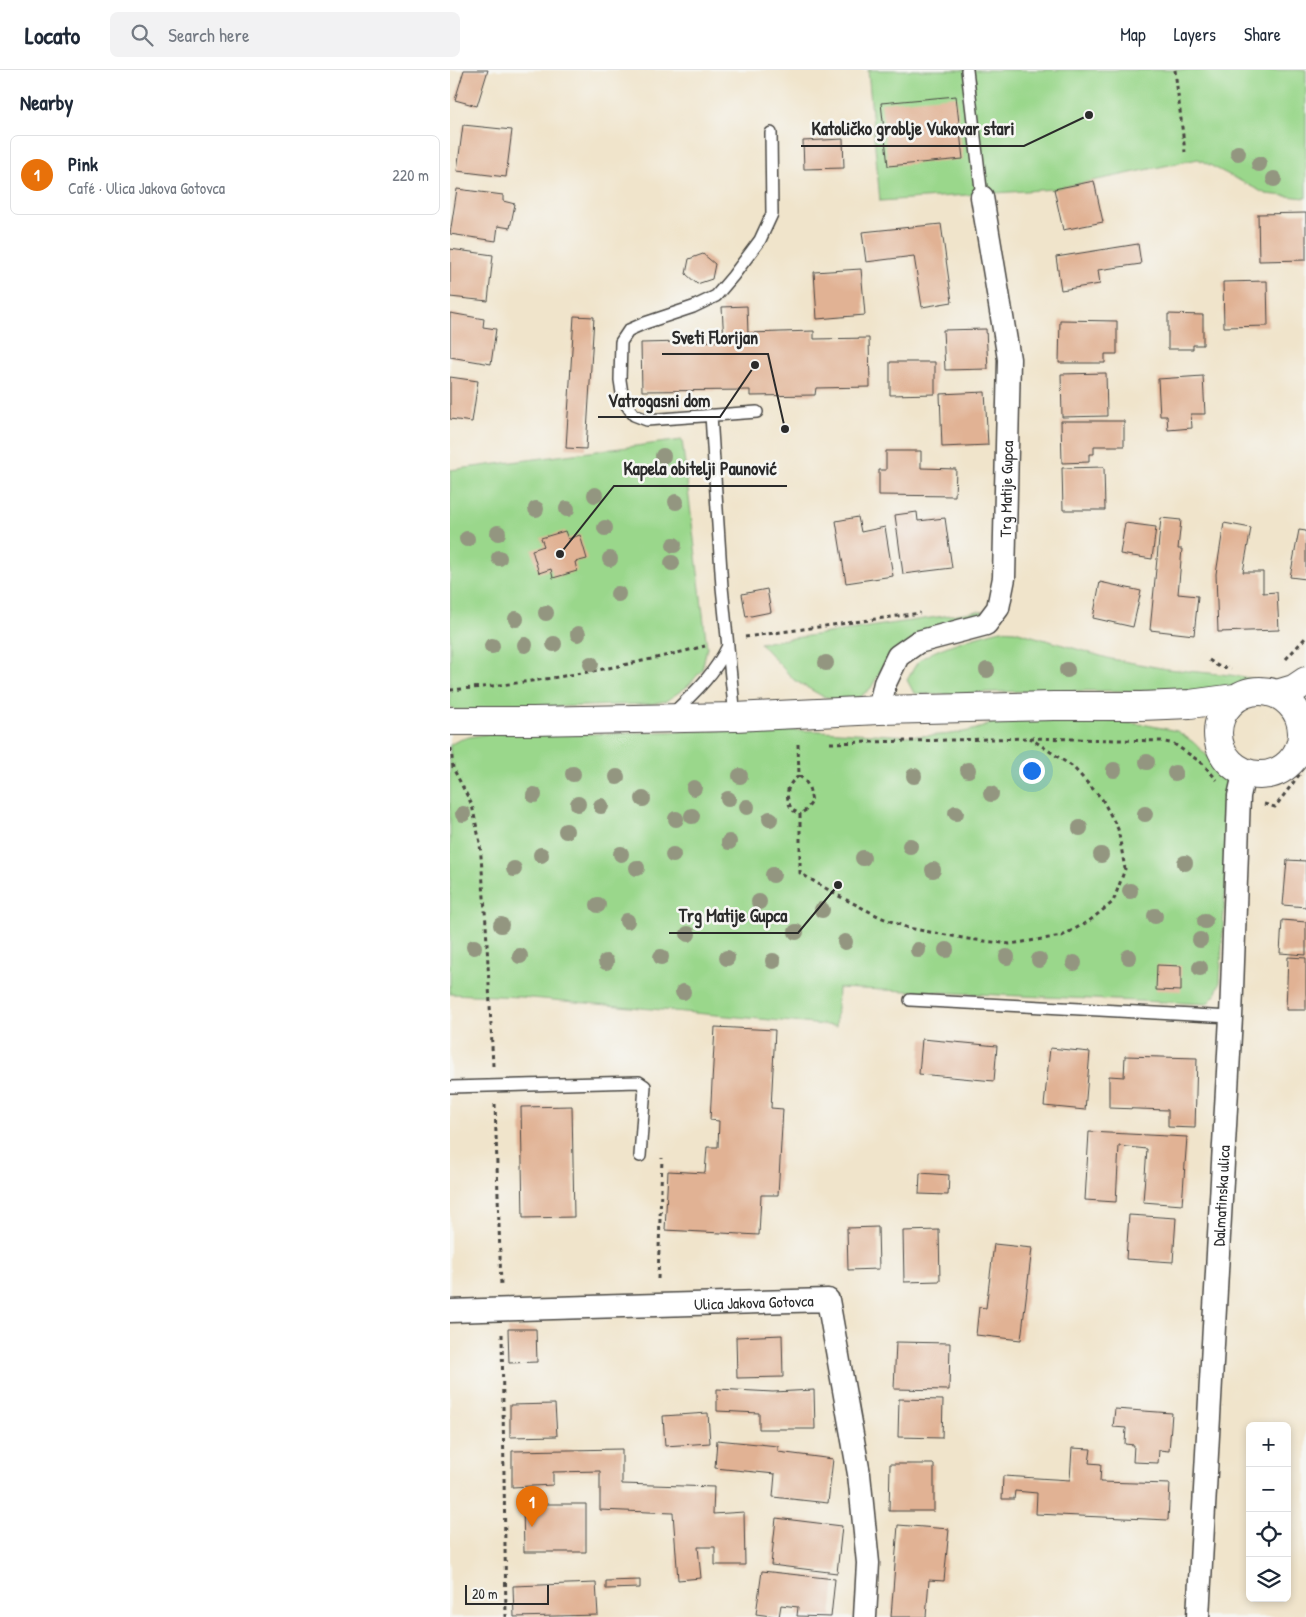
<!DOCTYPE html>
<meta charset="utf-8">
<style>
:root{--surface:#fff;--page:#f2f2f3;--text:#1f2937;--muted:#747a83;--line:#e0e1e3;--accent:#db2777}
body{margin:0;font-family:"Patrick Hand",sans-serif;background:var(--page);color:var(--text)}
.controls{position:absolute;right:15px;bottom:15px;display:grid;overflow:hidden;border-radius:8px;box-shadow:0 2px 8px #0003}
.controls button{width:45px;height:45px;display:grid;place-items:center;padding:0;border:0;border-bottom:1px solid var(--line);background:var(--surface);color:var(--text);font:25px sans-serif}
.scale{position:absolute;left:15px;bottom:12px;width:84px;box-sizing:border-box;padding-left:5px;border:2px solid #2b2b2b;border-top:0;font-size:14px;line-height:18px;white-space:nowrap;color:#2b2b2b;-webkit-text-stroke:4px #f6f6f2;paint-order:stroke}
.you{position:absolute;left:581px;top:700px;width:18px;height:18px;margin:-12px;border:4px solid #fff;border-radius:50%;background:#1a73e8;box-shadow:0 0 0 8px #1a73e833}
.badge{display:grid;place-items:center;width:32px;height:32px;border-radius:50%;background:var(--accent);color:#fff;font-size:16px;font-weight:700}
.pin{position:absolute;translate:-50% -41px;filter:drop-shadow(0 1px 2px #0008)}
.pin::after{content:'';position:absolute;top:26px;width:18px;height:15px;background:inherit;clip-path:polygon(0 0,100% 0,50% 100%)}
.list{margin:0;padding:0;list-style:none}
h2{display:flex;justify-content:space-between;align-items:center;height:65px;margin:0;padding:0 20px;font-size:21px}
h2 small{font-size:16px;font-weight:400;color:var(--muted)}
.list li{display:grid;grid-template-columns:32px 1fr auto;gap:15px;align-items:center;box-sizing:border-box;height:80px;margin:0 10px 10px;padding:0 10px;border:1px solid var(--line);border-radius:8px}
.list b{display:block;font-size:19px;white-space:nowrap}
.list p{margin:0;font-size:16px;white-space:nowrap;color:var(--muted)}
.list em{font-size:16px;font-style:normal;color:var(--muted)}
.icon{flex:none;width:28px;height:28px;fill:none;stroke:currentColor;stroke-width:2;stroke-linecap:round;stroke-linejoin:round}
.map{position:relative;flex:none;width:856px;height:1547px;overflow:hidden}
header{display:flex;align-items:center;gap:30px;box-sizing:border-box;height:70px;padding:0 25px;background:var(--surface);border-bottom:1px solid var(--line)}
header strong{font-size:24px}
nav{display:flex;gap:28px;margin-inline-start:auto;font-size:18px}
.search{width:350px;height:45px;background:var(--page);display:flex;align-items:center;gap:12px;box-sizing:border-box;padding:0 18px;border-radius:8px;color:var(--muted);font-size:19px}
main{display:flex}
aside{flex:1;background:var(--surface)}
.map>svg:first-child{display:block}
.green{fill:#9ad78b;stroke:#62815b}
.building{fill:#e1b294}
.lines{fill:none;stroke-linecap:round;stroke-linejoin:round}
.lane-casing{stroke:#494743;stroke-width:14}
.street-casing{stroke:#494743;stroke-width:25}
.primary-casing{stroke:#494743;stroke-width:30}
.path{stroke:#494743;stroke-width:3;stroke-dasharray:4 4;stroke-linecap:butt}
.lane{stroke:#fff;stroke-width:11}
.street{stroke:#fff;stroke-width:22}
.primary{stroke:#fff;stroke-width:28}
.tree{fill:#939680}
.labels{text-anchor:middle;dominant-baseline:central;stroke-width:5;stroke-linejoin:round;paint-order:stroke}
.street-label{font-size:16px;fill:#2b2b2b;stroke:#f6f6f2}
.leader{fill:none;stroke:#2b2b2b;stroke-width:2}
.callout-dot{fill:#2b2b2b;stroke:#f6f6f2;stroke-width:2}
.callout-label{font-size:18px;text-anchor:middle;font-weight:bold;fill:#2b2b2b;stroke:#f6f6f2;stroke-width:5;stroke-linejoin:round;paint-order:stroke}
</style>
<header>
<strong>Locato</strong>
<div class="search"><svg class="icon" aria-label="search" viewBox="0 0 24 24"><circle cx="10" cy="10" r="6"/><path d="M15 15l6 6"/></svg>Search here</div>
<nav><a>Map</a><a>Layers</a><a>Share</a></nav>
</header>
<main>
<aside>
<h2>Nearby<small></small></h2>
<ul class="list">
<li><span class="badge" style="background:#e8710a">1</span><div><b>Pink</b><p>Café · Ulica Jakova Gotovca</p></div><em>220 m</em></li>
</ul>
</aside>
<div class="map">
<svg width="856" height="1547" viewBox="0 0 856 1547">
<rect width="100%" height="100%" fill="#f6f6f2"/>
<filter id="ink" filterUnits="userSpaceOnUse"><feTurbulence type="fractalNoise" baseFrequency=".02" numOctaves="2"/><feDisplacementMap in="SourceGraphic" scale="10" xChannelSelector="R" yChannelSelector="G"/><feConvolveMatrix kernelMatrix="1 2 1 2 8 2 1 2 1" color-interpolation-filters="sRGB"/></filter>
<filter id="wash" filterUnits="userSpaceOnUse"><feTurbulence type="fractalNoise" baseFrequency=".0096" numOctaves="4" result="noise"/><feDisplacementMap in="SourceGraphic" scale="20" xChannelSelector="R" yChannelSelector="G"/><feGaussianBlur stdDeviation="1.12" result="paint"/><feColorMatrix in="noise" values="0 0 0 0 0 0 0 0 0 0 0 0 0 0 0 0 0 1.4 0 .05"/><feComposite in="paint" operator="in"/></filter>
<g filter="url(#wash)">
<rect width="100%" height="100%" fill="#f0e4cb"/>
<path class="green" d="M418 0H856V128L816 124 748 89 604 119 430 131Z
M232 370 257 577 252 600 238 616 216 631 201 634 5 640 0 637V400Z
M528 541 534 542 528 547 439 586 421 618 410 627 393 631 372 626 344 610 310 573Z
M551 560 565 561 661 589 717 599 780 605 804 609C789 624 729 622 707 621 654 621 601 620 548 622 520 622 491 627 464 623L457 610C461 604 465 594 470 590 484 578 533 564 551 560Z
M643 649 697 655 727 661 743 672 769 697 779 709 781 717 770 912 765 925 757 934 388 918 386 956 71 927 0 924V675C24 658 83 664 112 664 183 664 254 659 324 660 351 660 378 661 404 663 446 665 508 672 546 651Z"/>
<g id="blocks">
<path class="building" d="M14 0H38L27 36 5 30Z
M506 26 513 89 438 96 431 33Z
M13 55 62 60 56 107 7 101Z
M393 69 394 98 354 99 353 71Z
M644 111 653 152 613 160 604 119Z
M7 119 53 125V131L65 134 60 158 48 156 46 171 0 164Z
M856 143V190L809 191 808 144Z
M491 154 502 232 472 237 464 186 416 192 412 162Z
M688 174 691 194 648 200 650 214 611 220 606 187Z
M0 179 43 185 38 231 0 227Z
M253 184 265 194 262 209 247 214 236 204 239 189Z
M411 199 415 245 367 249 364 202Z
M817 211 818 256 774 257 773 212Z
M297 236 298 263 364 261V269L419 268 420 317 366 318 365 325 300 326V320L192 321 191 273 274 271 272 237Z
M0 243 34 249 33 257 46 259 41 294 0 287Z
M718 244 753 245V275H743V279H718Z
M124 246 144 247 136 379 116 378Z
M610 250 667 251V284H655V293H609Z
M536 259 538 299 495 300 493 260Z
M440 292H485V324L440 325Z
M656 303 657 346 612 347 611 304Z
M753 306 755 344H741L742 358 718 360 717 346H710L708 309Z
M0 307 28 311 22 352 0 349Z
M535 322 538 375 492 377 490 324Z
M611 351H674V376H644V384H639V392L612 393Z
M436 381H471V398L506 399 505 426 429 425V400H436Z
M654 397 655 440H613L612 398Z
M467 442 468 451 495 448 502 498 453 504 445 445Z
M408 447 411 462 435 457 443 506 396 513 386 451Z
M711 448 731 450 728 479H732L728 524 748 526 744 565 700 560Z
M675 453 706 457 702 489 670 484Z
M774 453 801 458 793 502H813V523L827 522 829 560 768 562 766 504Z
M849 460 856 461V509L840 507Z
M115 461 118 469 130 465 137 489 125 492 127 501 103 508 101 499 89 503 82 480 94 476 91 468Z
M650 512 691 521 683 557 643 548Z
M317 519 321 542 296 547 292 524Z
M837 790 856 791V837L833 835Z
M832 850 856 852V885L830 883Z
M838 887 856 888V940H836Z
M707 895 731 896V921L706 920Z
M265 957 325 960 321 1038 333 1039 328 1125H311L309 1165 215 1160 218 1101 255 1103 257 1077H268L269 1051 260 1050Z
M472 969 547 976 544 1011 469 1004Z
M600 978 640 982 635 1040 594 1036Z
M675 986 747 988 745 1058 718 1057V1040L659 1038V1006L674 1007Z
M122 1036 124 1147 73 1148 71 1037Z
M639 1062 737 1067 732 1135 693 1132 697 1079 669 1076 666 1132 635 1130Z
M470 1103 499 1105 498 1125 469 1124Z
M679 1145 726 1148 723 1192 676 1189Z
M428 1157 429 1199 398 1200 397 1158Z
M489 1160 490 1211 454 1212 453 1161Z
M544 1174 582 1178 571 1270 526 1265 529 1237 536 1238Z
M58 1259H86L87 1292 59 1293Z
M332 1265 333 1307 287 1308 286 1267Z
M446 1272 500 1273 499 1320 444 1319Z
M267 1319 323 1322 364 1320 365 1359H309V1343L267 1341Z
M449 1329 493 1330 492 1368 448 1367Z
M105 1334 107 1366 60 1367V1335Z
M665 1339 722 1343 719 1381 709 1380 708 1393 683 1392 684 1375 675 1374 676 1358 663 1357Z
M258 1343 260 1373 215 1376 213 1346Z
M267 1370 328 1376V1382L383 1389 378 1433 323 1427 325 1404 265 1398Z
M622 1378 641 1379 639 1393 651 1394 650 1412 720 1414 718 1450 586 1444 587 1423 565 1421 564 1429H552L553 1406 620 1410Z
M172 1379V1414L264 1417 263 1444 294 1442 295 1495H265V1477H248L251 1508 228 1510 223 1443 150 1440V1401L103 1402V1415L62 1417V1381Z
M440 1394H484V1441H439Z
M73 1434H136V1482H74Z
M326 1448 392 1456 387 1503 321 1495Z
M448 1455 499 1459 494 1511 479 1510 476 1547H441Z
M312 1501 385 1509 381 1547 347 1546 348 1537 331 1535 329 1547 306 1544Z
M190 1510V1518L156 1519V1511Z
M146 1513 148 1545 64 1547 63 1516Z"/>
</g>
</g>
<g filter="url(#ink)">
<use href="#blocks" fill-opacity="0" stroke="#494743" stroke-width="1"/>
<g class="lines">
<defs>
<path id="lane" d="M517 0 532 127
M307 342 197 350 184 345 173 330 170 310 171 272 179 260 195 253 243 237 266 226 283 206 310 170 322 144 321 63
M261 345 272 517 285 647
M222 644C245 622 264 605 278 576
M460 930 781 947
M0 1017 189 1012 195 1016 190 1086"/>
<g id="street">
<path id="s1" d="M429 640 435 613 448 586 468 572 536 554 548 538 554 508 559 289 532 127"/>
<path id="s2" d="M0 1241 378 1230 409 1404 418 1493 415 1547"/>
<path id="s3" d="M748 1547 781 947 789 726 792 713 796 704"/>
</g>
<path id="primary" d="M768 663a42 42 0 1 1 84 0a42 42 0 1 1-84 0Z
M827 624 844 619 856 611
M0 651H82L285 647 429 640 604 636H691L740 634 785 628"/>
</defs>
<use href="#lane" class="lane-casing"/>
<use href="#street" class="street-casing"/>
<use href="#primary" class="primary-casing"/>
<path class="path" d="M725 0 735 82
M295 567 470 543
M836 589 856 567
M759 590 768 596 781 599
M0 620C87 613 170 598 255 576
M380 673 579 668 711 671 724 674 752 693 767 710
M348 674 349 706C335 715 335 727 342 740L350 744V803L387 825 430 847 458 858 518 869 560 874 612 866 639 851 663 832 675 799 668 759 652 729 623 697 580 668
M1 678 3 698 22 735 30 773 36 854 43 996
M349 706C359 712 360 720 362 732L356 740 350 744
M814 734 825 737 849 705 856 688
M45 1034 51 1216
M208 1209 212 1088
M52 1264 56 1547"/>
<use href="#lane" class="lane"/>
<use href="#street" class="street"/>
<use href="#primary" class="primary"/>
</g>
<g class="tree">
<circle cx="788" cy="83" r="8"/>
<circle cx="809" cy="94" r="8"/>
<circle cx="824" cy="109" r="8"/>
<circle cx="213" cy="386" r="8"/>
<circle cx="145" cy="425" r="8"/>
<circle cx="226" cy="432" r="8"/>
<circle cx="86" cy="439" r="8"/>
<circle cx="117" cy="439" r="8"/>
<circle cx="155" cy="458" r="8"/>
<circle cx="48" cy="463" r="8"/>
<circle cx="17" cy="469" r="8"/>
<circle cx="224" cy="475" r="8"/>
<circle cx="49" cy="488" r="8"/>
<circle cx="160" cy="489" r="8"/>
<circle cx="222" cy="493" r="8"/>
<circle cx="168" cy="524" r="8"/>
<circle cx="96" cy="543" r="8"/>
<circle cx="66" cy="549" r="8"/>
<circle cx="128" cy="564" r="8"/>
<circle cx="104" cy="574" r="8"/>
<circle cx="75" cy="575" r="8"/>
<circle cx="42" cy="576" r="8"/>
<circle cx="376" cy="593" r="8"/>
<circle cx="141" cy="594" r="8"/>
<circle cx="537" cy="600" r="8"/>
<circle cx="617" cy="600" r="8"/>
<circle cx="697" cy="692" r="8"/>
<circle cx="518" cy="700" r="8"/>
<circle cx="664" cy="700" r="8"/>
<circle cx="725" cy="703" r="8"/>
<circle cx="123" cy="704" r="8"/>
<circle cx="290" cy="706" r="8"/>
<circle cx="464" cy="706" r="8"/>
<circle cx="167" cy="707" r="8"/>
<circle cx="244" cy="718" r="8"/>
<circle cx="541" cy="724" r="8"/>
<circle cx="84" cy="725" r="8"/>
<circle cx="193" cy="729" r="8"/>
<circle cx="278" cy="729" r="8"/>
<circle cx="128" cy="734" r="8"/>
<circle cx="151" cy="736" r="8"/>
<circle cx="297" cy="737" r="8"/>
<circle cx="506" cy="743" r="8"/>
<circle cx="13" cy="744" r="8"/>
<circle cx="695" cy="744" r="8"/>
<circle cx="242" cy="746" r="8"/>
<circle cx="226" cy="749" r="8"/>
<circle cx="320" cy="749" r="8"/>
<circle cx="630" cy="758" r="8"/>
<circle cx="116" cy="761" r="8"/>
<circle cx="279" cy="772" r="8"/>
<circle cx="460" cy="776" r="8"/>
<circle cx="171" cy="784" r="8"/>
<circle cx="91" cy="785" r="8"/>
<circle cx="223" cy="785" r="8"/>
<circle cx="651" cy="785" r="8"/>
<circle cx="413" cy="788" r="8"/>
<circle cx="735" cy="793" r="8"/>
<circle cx="187" cy="798" r="8"/>
<circle cx="64" cy="799" r="8"/>
<circle cx="483" cy="800" r="8"/>
<circle cx="323" cy="805" r="8"/>
<circle cx="680" cy="821" r="8"/>
<circle cx="309" cy="832" r="8"/>
<circle cx="148" cy="835" r="8"/>
<circle cx="372" cy="840" r="8"/>
<circle cx="705" cy="846" r="8"/>
<circle cx="177" cy="851" r="8"/>
<circle cx="755" cy="851" r="8"/>
<circle cx="51" cy="855" r="8"/>
<circle cx="346" cy="862" r="8"/>
<circle cx="238" cy="864" r="8"/>
<circle cx="750" cy="870" r="8"/>
<circle cx="395" cy="872" r="8"/>
<circle cx="24" cy="877" r="8"/>
<circle cx="468" cy="880" r="8"/>
<circle cx="496" cy="880" r="8"/>
<circle cx="70" cy="886" r="8"/>
<circle cx="211" cy="887" r="8"/>
<circle cx="557" cy="887" r="8"/>
<circle cx="679" cy="887" r="8"/>
<circle cx="277" cy="888" r="8"/>
<circle cx="589" cy="890" r="8"/>
<circle cx="323" cy="891" r="8"/>
<circle cx="156" cy="892" r="8"/>
<circle cx="624" cy="893" r="8"/>
<circle cx="750" cy="898" r="8"/>
<circle cx="233" cy="922" r="8"/>
</g>
</g>
<g class="labels">
<g class="street-label">
<text stroke="none"><textPath href="#s1" startOffset="292">Trg Matije Gupca</textPath></text>
<text stroke="none"><textPath href="#s3" startOffset="422">Dalmatinska ulica</textPath></text>
<text stroke="none"><textPath href="#s2" startOffset="304">Ulica Jakova Gotovca</textPath></text>
</g>
</g>
<path class="leader" d="M639 45L574 76H351M335 359L318 284H212M305 295L270 347H148M110 484L164 416H337M388 815L348 863H219"/>
<g class="callout-dot">
<circle cx="639" cy="45" r="5"/>
<circle cx="335" cy="359" r="5"/>
<circle cx="305" cy="295" r="5"/>
<circle cx="110" cy="484" r="5"/>
<circle cx="388" cy="815" r="5"/>
</g>
<g class="callout-label">
<text x="463" y="65">Katoličko groblje Vukovar stari</text>
<text x="265" y="274">Sveti Florijan</text>
<text x="209" y="337">Vatrogasni dom</text>
<text x="250" y="405">Kapela obitelji Paunović</text>
<text x="283" y="852">Trg Matije Gupca</text>
</g>
</svg>
<div class="controls">
<button>+</button>
<button>−</button>
<button><svg class="icon" aria-label="locate" viewBox="0 0 24 24"><circle cx="12" cy="12" r="6"/><path d="M12 2v4M12 18v4M2 12h4M18 12h4"/></svg></button>
<button><svg class="icon" aria-label="layers" viewBox="0 0 24 24"><path d="M12 4l9 5-9 5-9-5zM3 14l9 5 9-5"/></svg></button>
</div>
<div class="scale">20 m</div>
<div class="you"></div>
<div class="pin badge" style="left:82px;top:1457px;background:#e8710a">1</div>
</div>
</main>
